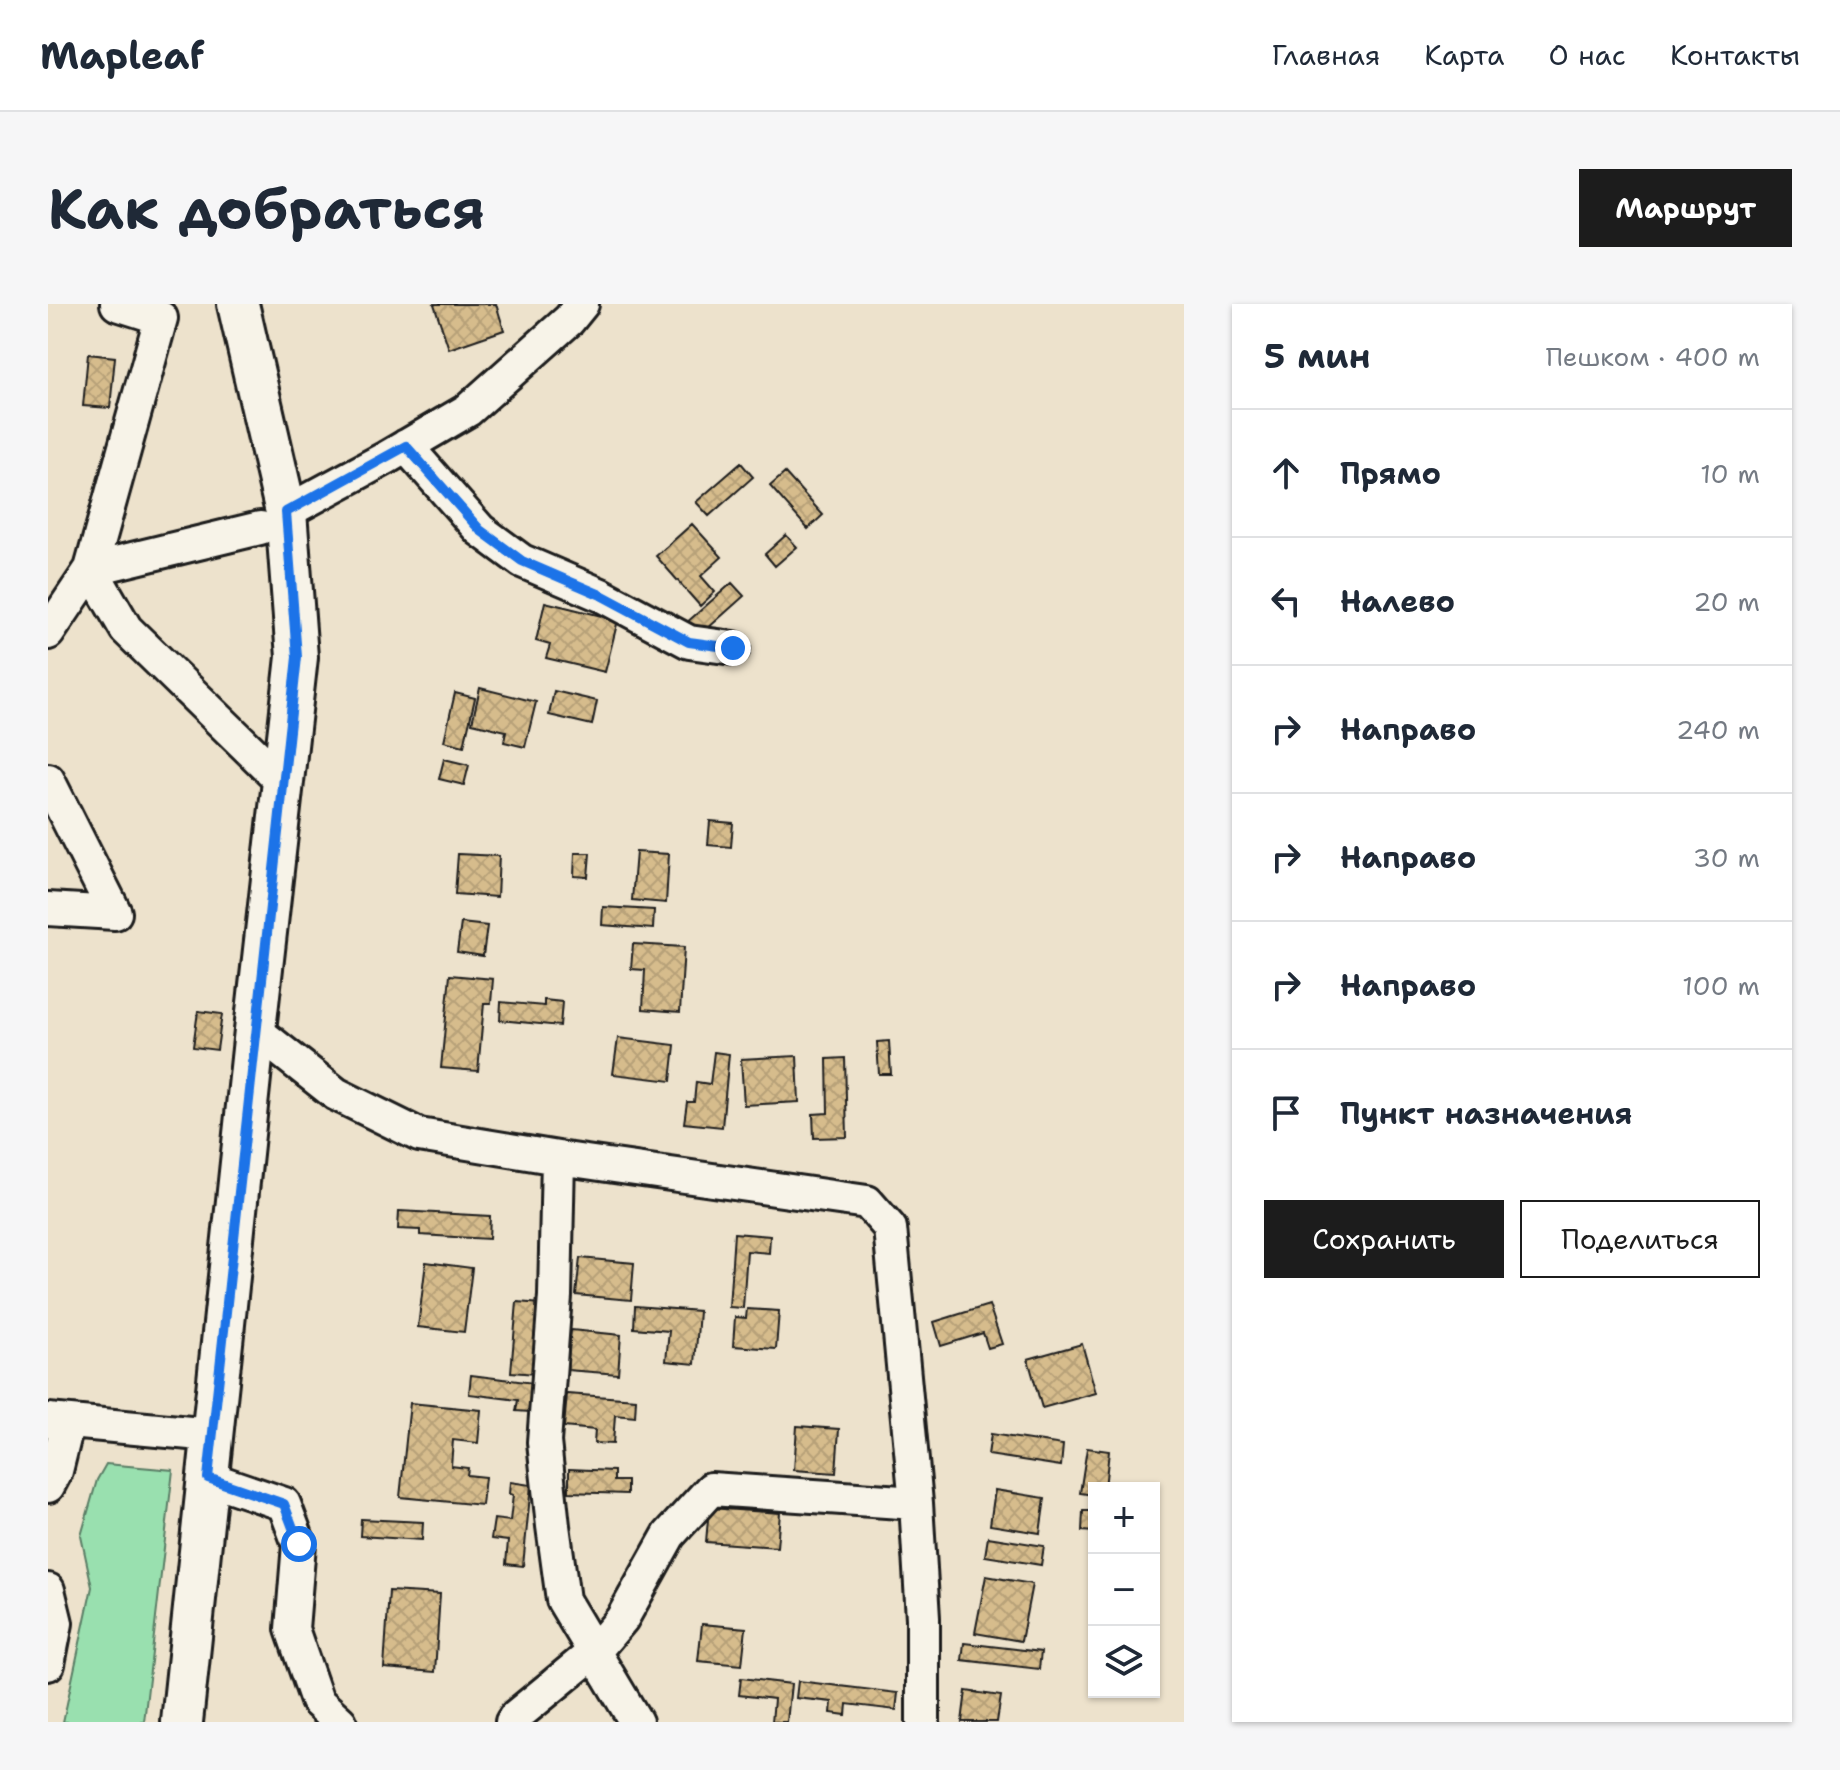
<!DOCTYPE html>
<html lang="ru">
<meta charset="utf-8">
<style>
:root{--surface:#fff;--page:#f6f6f7;--text:#1f2937;--muted:#747a83;--line:#e0e1e3;--accent:#1c1c1c}
body{margin:0;font-family:"Shantell Sans",sans-serif;background:var(--page);color:var(--text)}
.controls{position:absolute;right:24px;bottom:24px;display:grid;overflow:hidden;border-radius:0px;box-shadow:0 2px 6px #0004}
.controls button{width:72px;height:72px;display:grid;place-items:center;padding:0;border:0;border-bottom:2px solid var(--line);background:var(--surface);color:var(--text);font:40px sans-serif}
.stop{position:absolute;width:24px;height:24px;margin:-18px;border:6px solid #1a73e8;border-radius:50%;background:#fff}
.stop.end{background:#1a73e8;border-color:#fff;box-shadow:0 2px 8px #0008}
.list{margin:0;padding:0;list-style:none}
h2{display:flex;justify-content:space-between;align-items:center;height:104px;margin:0;padding:0 32px;font-size:34px}
h2 small{font-size:26px;font-weight:400;color:var(--muted)}
.list li{display:grid;grid-template-columns:52px 1fr auto;gap:24px;align-items:center;box-sizing:border-box;height:128px;padding:0 32px;border-top:2px solid var(--line)}
.list b{display:block;font-size:30px;white-space:nowrap}
.list em{font-size:26px;font-style:normal;color:var(--muted)}
.actions{display:flex;gap:16px;padding:24px 32px}
.actions a{flex:1;padding:18px 0;border:2px solid var(--accent);border-radius:0px;text-align:center;font-size:28px;color:var(--accent)}
.actions .main{background:var(--accent);color:#fff}
.icon{flex:none;width:44px;height:44px;fill:none;stroke:currentColor;stroke-width:2;stroke-linecap:round;stroke-linejoin:round}
.map{position:relative;flex:none;width:1136px;height:1418px;overflow:hidden;border-radius:0px}
header{display:flex;align-items:center;gap:48px;box-sizing:border-box;height:112px;padding:0 40px;background:var(--surface);border-bottom:2px solid var(--line)}
header strong{font-size:38px}
nav{display:flex;gap:44px;margin-inline-start:auto;font-size:28px}
.intro{display:flex;align-items:center;justify-content:space-between;box-sizing:border-box;height:192px;padding:0 48px}
h1{margin:0;font-size:56px}
.button{padding:20px 36px;border-radius:0px;background:var(--accent);color:#fff;font-size:28px;font-weight:700}
main{display:flex;gap:48px;padding:0 48px}
aside{flex:1;background:var(--surface);border-radius:0px;box-shadow:0 2px 6px #0004}
.map>svg:first-child{display:block}
.green{fill:#99e0af;stroke:#5a7e66;stroke-width:2}
.building{fill:url(#building-cross-hatch);stroke:#1c1c1c;stroke-width:2}
.lines{fill:none;stroke-linecap:round;stroke-linejoin:round}
.minor-casing{stroke:#1c1c1c;stroke-width:38}
.major-casing{stroke:#1c1c1c;stroke-width:46}
.minor{stroke:#f7f3e8;stroke-width:32}
.major{stroke:#f7f3e8;stroke-width:40}
.route{stroke:#1a73e8;stroke-width:10}
</style>
<header>
<strong>Mapleaf</strong>
<nav><a>Главная</a><a>Карта</a><a>О нас</a><a>Контакты</a></nav>
</header>
<div class="intro"><h1>Как добраться</h1><a class="button">Маршрут</a></div>
<main>
<div class="map">
<svg width="1136" height="1418" viewBox="0 0 1136 1418">
<defs>
<pattern id="building-cross-hatch" width="8" height="8" patternUnits="userSpaceOnUse" patternTransform="scale(2)"><rect width="8" height="8" fill="#d6bc8c"/><path d="M0 0l8 8M0 8l8-8" fill="none" stroke="#b7a178"/></pattern>
</defs>
<rect width="100%" height="100%" fill="#ede2cc"/>
<filter id="ink" filterUnits="userSpaceOnUse"><feTurbulence type="fractalNoise" baseFrequency=".0125" numOctaves="2"/><feDisplacementMap in="SourceGraphic" scale="16" xChannelSelector="R" yChannelSelector="G"/><feConvolveMatrix kernelMatrix="1 2 1 2 8 2 1 2 1" color-interpolation-filters="sRGB"/></filter>
<g filter="url(#ink)">
<path class="green" d="M58 1160 125 1166 96 1418H15L44 1283 33 1232 49 1176Z"/>
<path class="building" d="M386 0H448L456 26 401 45Z
M40 50 67 53 62 104 35 102Z
M693 159 705 173 661 212 648 198Z
M737 169 775 211 760 225 722 182Z
M644 220 674 253 653 272 667 288 652 302 608 252Z
M738 231 749 243 727 262 717 250Z
M684 279 696 292 650 333 638 319Z
M497 298 570 316 557 368 498 354 502 341 488 337Z
M432 384 488 398 477 443 456 438 458 427 424 419Z
M506 387 549 397 544 421 501 411Z
M407 389 427 394 416 442 396 437Z
M396 455 421 461 416 481 391 475Z
M662 517 685 519 683 543 660 541Z
M588 548 621 550 618 599 584 596Z
M527 549H542L540 573 526 572Z
M410 550 451 552 449 593 407 590Z
M555 603 606 606 605 625 554 621Z
M413 619 439 622 435 652 409 648Z
M585 640 636 643 632 708 595 705 597 666 583 665Z
M402 671 445 675 443 699H436L430 767 393 764Z
M496 696 514 698 512 722 452 716 453 698 496 702Z
M150 707 174 710 169 746 145 743Z
M570 734 627 741 623 777 565 770Z
M841 737 843 770H831L829 738Z
M666 748 681 750 674 823 636 819 639 798H646L648 778 662 780Z
M749 752 751 798 696 801 693 755Z
M797 754 799 833 766 834 765 810 780 809 779 755Z
M351 907 442 912 441 935 372 931V926L350 925Z
M686 929 722 932 721 949 699 947 695 1004 681 1003Z
M532 954 586 959 583 996 528 991Z
M378 958 424 964 416 1028 370 1023Z
M469 998 494 1000 488 1070 463 1068Z
M941 1001 954 1040 940 1044 935 1029 893 1042 886 1018Z
M587 1002 651 1007 647 1060 618 1057 621 1027 586 1024Z
M699 1005 731 1007 728 1045 685 1042 687 1013 698 1014Z
M523 1026 573 1031 570 1070 519 1066Z
M1034 1040 1048 1089 994 1104 980 1055Z
M423 1071 486 1079 482 1108 468 1107 470 1096 421 1090Z
M519 1090 588 1095 587 1113 567 1111 565 1140 546 1139 547 1126 516 1123Z
M362 1099 433 1106 430 1139 405 1136 403 1162 420 1164 419 1171 437 1173 434 1201 352 1193Z
M749 1122 791 1125 788 1169 746 1166Z
M943 1130 1015 1141 1013 1162 940 1151Z
M1039 1144 1061 1147 1057 1184H1046V1191L1032 1189Z
M521 1165 566 1167V1177H579V1190L521 1188Z
M462 1178 483 1181 475 1262 458 1260 460 1237 443 1235 446 1215 462 1217 465 1191 461 1190Z
M947 1186 997 1194 992 1229 942 1221Z
M661 1204 732 1209 729 1243 658 1238Z
M1035 1207H1046V1228L1034 1227Z
M313 1215 375 1218 374 1236 312 1232Z
M940 1233 996 1242 993 1261 937 1252Z
M938 1272 984 1280 973 1337 927 1329Z
M341 1287 392 1290 387 1368 336 1364Z
M654 1320 698 1324 694 1361 650 1357Z
M916 1339 993 1348 991 1365 914 1356Z
M693 1374 743 1380 739 1418H724L726 1395 691 1391Z
M750 1377 850 1389 848 1406 799 1400 798 1411 783 1409 784 1398 748 1394Z
M918 1387 953 1392 949 1418H914Z"/>
<g class="lines">
<defs>
<path id="minor" d="M358 142 432 226 474 257 553 291 641 338 685 344
M238 208 338 154 420 106 521 16 534 0
M43 265 78 325 235 478
M43 265 212 224
M0 329 43 265 113 14 69 0
M0 476 67 609 0 605
M207 726 288 790 371 831 510 854 819 898 842 924 868 1199 875 1314V1418
M510 854 507 992 496 1138 505 1222 515 1296 588 1418
M0 1116 164 1131
M160 1174 236 1200 251 1240 244 1325 269 1397 292 1418
M0 1182 8 1167 20 1118
M0 1286 8 1319 0 1360
M464 1418 468 1412 546 1348 574 1315 621 1231 663 1185 868 1199"/>
<path id="major" d="M134 1418 207 726 249 353 238 208 190 0"/>
</defs>
<use href="#minor" class="minor-casing"/>
<use href="#major" class="major-casing"/>
<use href="#minor" class="minor"/>
<use href="#major" class="major"/>
</g>
</g>
<g class="lines" filter="url(#ink)">
<path class="route" d="M251 1240 236 1200 160 1174 249 353 238 208 358 142 432 226 474 257 553 291 641 338 685 344"/>
</g>
</svg>
<div class="controls">
<button>+</button>
<button>−</button>
<button><svg class="icon" aria-label="layers" viewBox="0 0 24 24"><path d="M12 4l9 5-9 5-9-5zM3 14l9 5 9-5"/></svg></button>
</div>
<div class="stop" style="left:251px;top:1240px"></div>
<div class="stop end" style="left:685px;top:344px"></div>
</div>
<aside>
<h2>5 мин<small>Пешком · 400 m</small></h2>
<ul class="list">
<li><svg class="icon" aria-label="ahead" viewBox="0 0 24 24"><path d="M12 20V5M6 11l6-6 6 6"/></svg><div><b>Прямо</b></div><em>10 m</em></li>
<li><svg class="icon" aria-label="left" viewBox="0 0 24 24"><path d="M17 20v-9H6M10 6l-5 5 5 5"/></svg><div><b>Налево</b></div><em>20 m</em></li>
<li><svg class="icon" aria-label="right" viewBox="0 0 24 24"><path d="M7 20v-9h11M14 6l5 5-5 5"/></svg><div><b>Направо</b></div><em>240 m</em></li>
<li><svg class="icon" aria-label="right" viewBox="0 0 24 24"><path d="M7 20v-9h11M14 6l5 5-5 5"/></svg><div><b>Направо</b></div><em>30 m</em></li>
<li><svg class="icon" aria-label="right" viewBox="0 0 24 24"><path d="M7 20v-9h11M14 6l5 5-5 5"/></svg><div><b>Направо</b></div><em>100 m</em></li>
<li><svg class="icon" aria-label="arrive" viewBox="0 0 24 24"><path d="M6 21V4h12l-3 4 3 4H6"/></svg><div><b>Пункт назначения</b></div></li>
</ul>
<div class="actions"><a class="main">Сохранить</a><a>Поделиться</a></div>
</aside>
</main>
